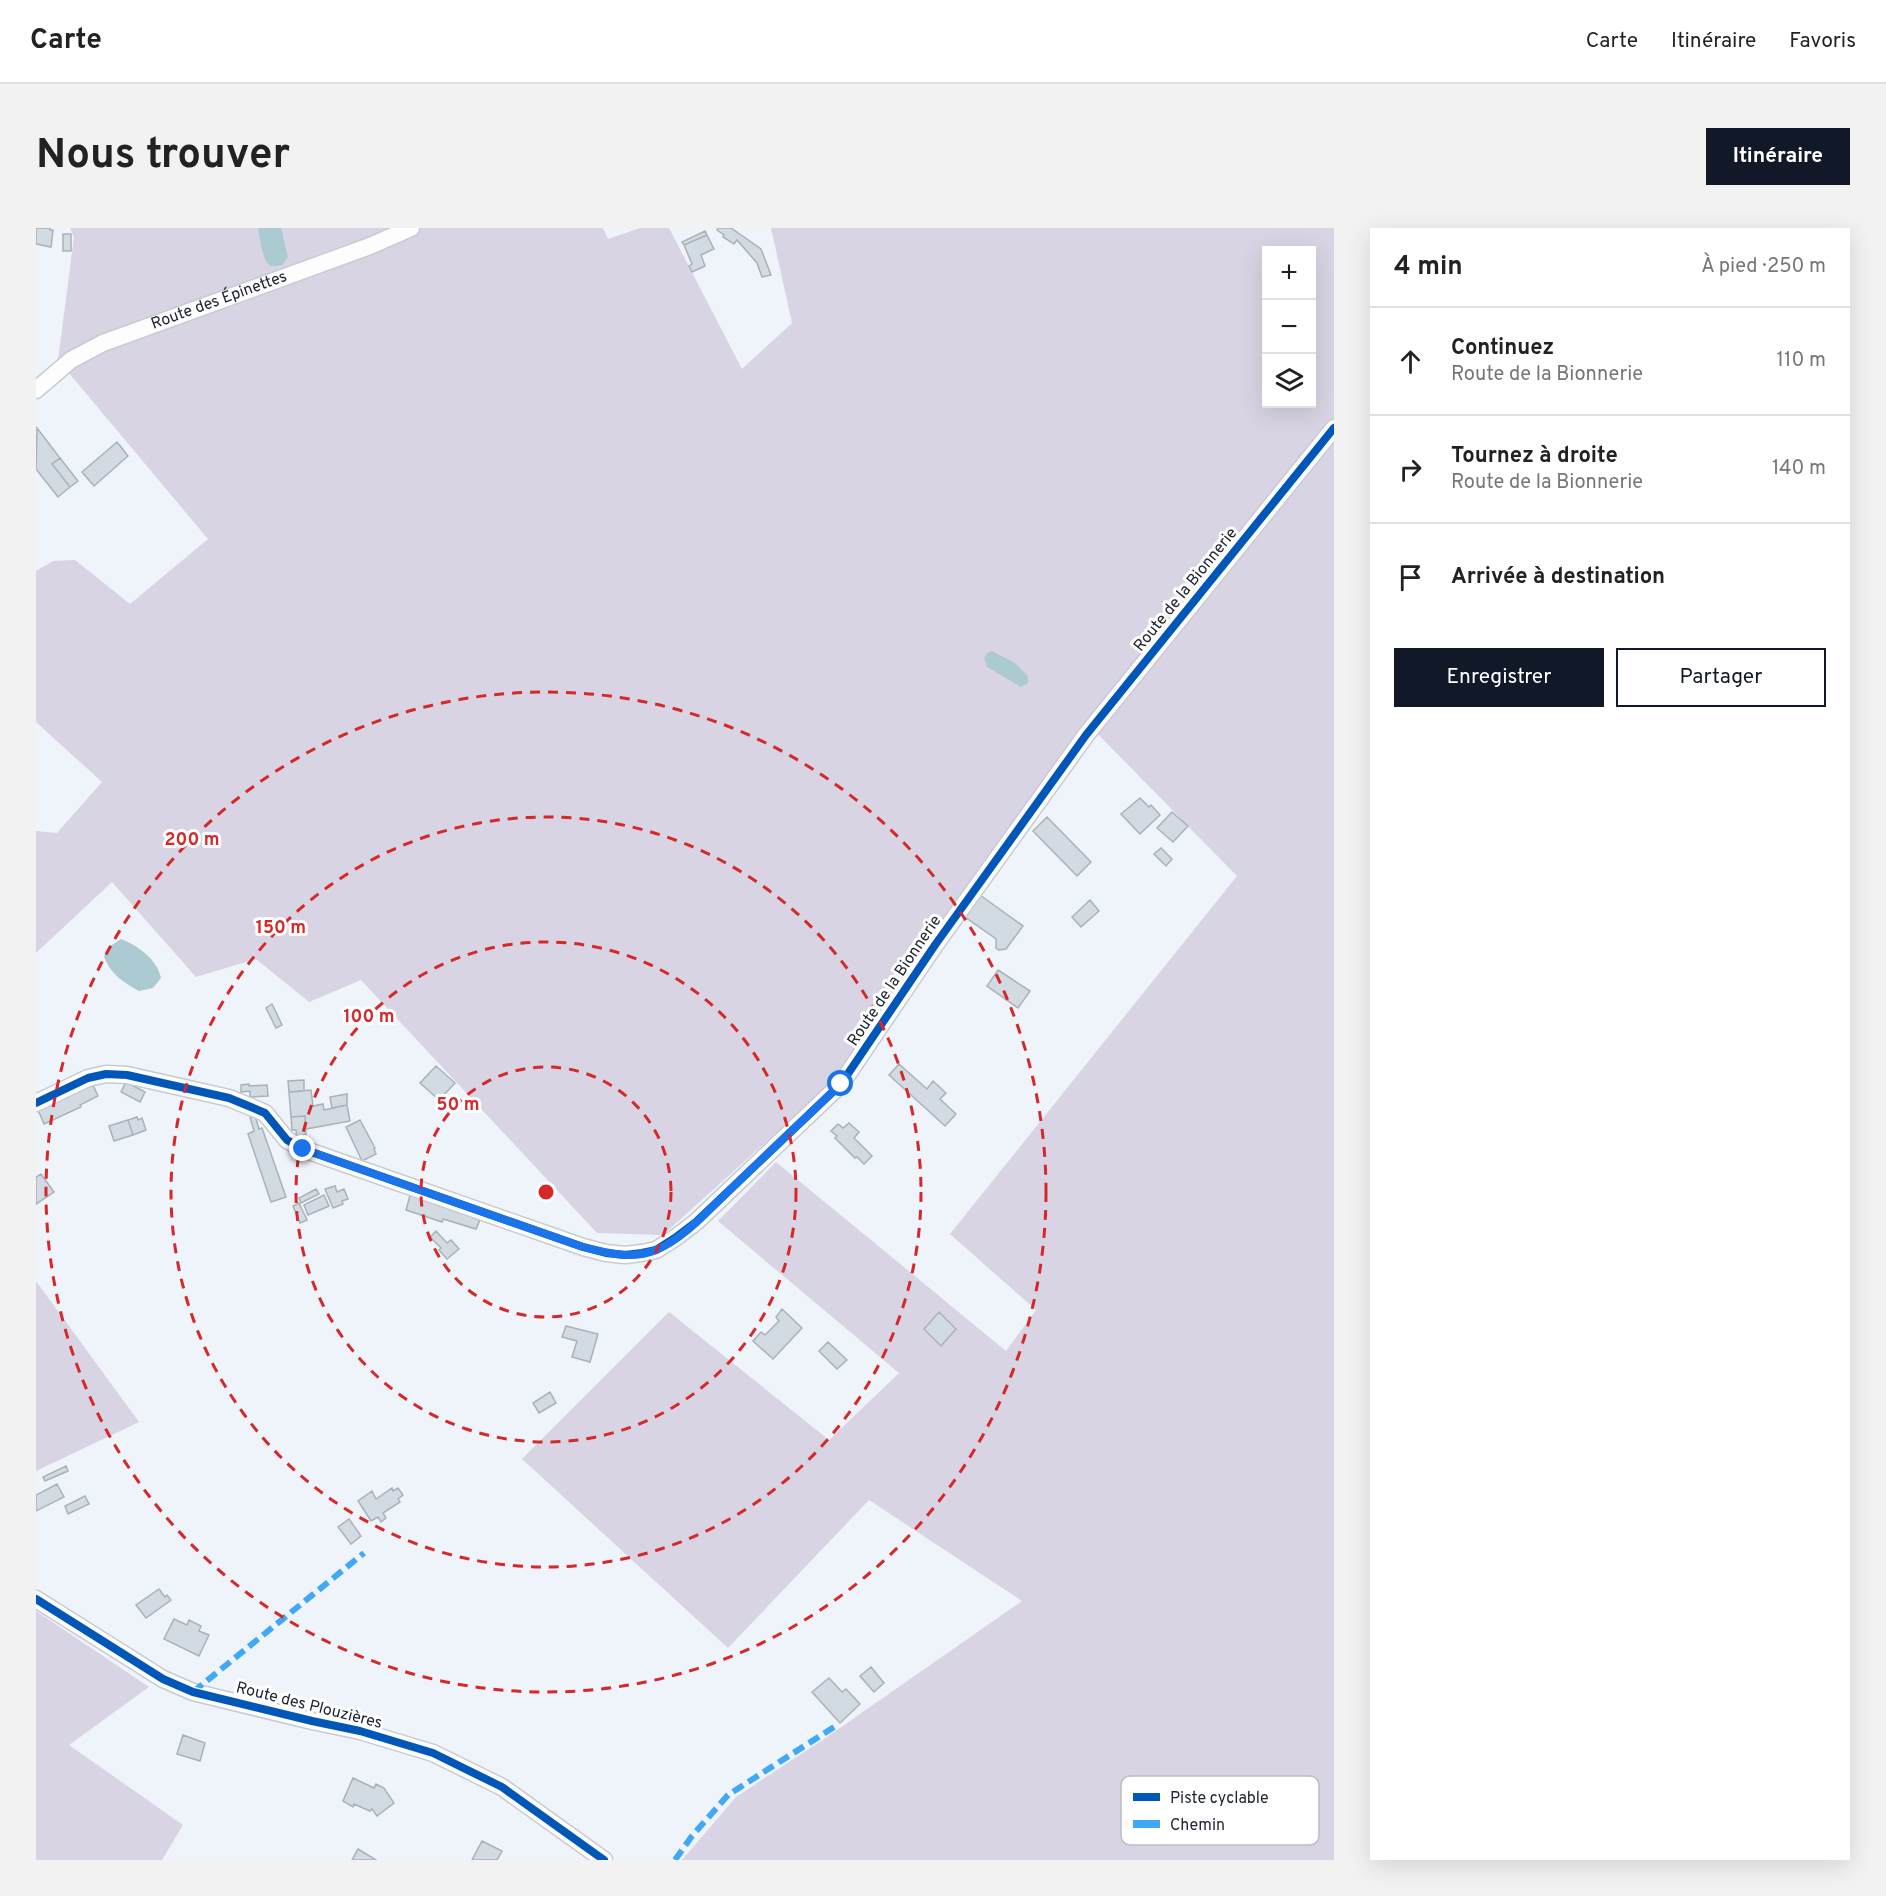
<!DOCTYPE html>
<html lang="fr">
<meta charset="utf-8">
<style>
:root{--surface:#fff;--page:#f2f2f2;--text:#222;--muted:#767676;--line:#e0e0e0;--accent:#111827}
body{margin:0;font-family:Overpass,sans-serif;background:var(--page);color:var(--text)}
.controls{position:absolute;right:18px;top:18px;display:grid;overflow:hidden;border-radius:0px;box-shadow:0 6px 24px #0002}
.controls button{width:54px;height:54px;display:grid;place-items:center;padding:0;border:0;border-bottom:2px solid var(--line);background:var(--surface);color:var(--text);font:30px sans-serif}
.stop{position:absolute;width:18px;height:18px;margin:-14px;border:4px solid #1a73e8;border-radius:50%;background:#fff}
.stop.end{background:#1a73e8;border-color:#fff;box-shadow:0 2px 6px #0008}
.list{margin:0;padding:0;list-style:none}
h2{display:flex;justify-content:space-between;align-items:center;height:78px;margin:0;padding:0 24px;font-size:26px}
h2 small{font-size:20px;font-weight:400;color:var(--muted)}
.list li{display:grid;grid-template-columns:39px 1fr auto;gap:18px;align-items:center;box-sizing:border-box;height:108px;padding:0 24px;border-top:2px solid var(--line)}
.list b{display:block;font-size:22px;white-space:nowrap}
.list p{margin:0;font-size:20px;white-space:nowrap;color:var(--muted)}
.list em{font-size:20px;font-style:normal;color:var(--muted)}
.actions{display:flex;gap:12px;padding:18px 24px}
.actions a{flex:1;padding:14px 0;border:2px solid var(--accent);border-radius:0px;text-align:center;font-size:21px;color:var(--accent)}
.actions .main{background:var(--accent);color:#fff}
.icon{flex:none;width:33px;height:33px;fill:none;stroke:currentColor;stroke-width:2;stroke-linecap:round;stroke-linejoin:round}
.map{position:relative;flex:none;width:1298px;height:1632px;overflow:hidden;border-radius:0px}
header{display:flex;align-items:center;gap:36px;box-sizing:border-box;height:84px;padding:0 30px;background:var(--surface);border-bottom:2px solid var(--line)}
header strong{font-size:28px}
nav{display:flex;gap:33px;margin-inline-start:auto;font-size:21px}
.intro{display:flex;align-items:center;justify-content:space-between;box-sizing:border-box;height:144px;padding:0 36px}
h1{margin:0;font-size:42px}
.button{padding:15px 27px;border-radius:0px;background:var(--accent);color:#fff;font-size:21px;font-weight:700}
main{display:flex;gap:36px;padding:0 36px}
aside{flex:1;background:var(--surface);border-radius:0px;box-shadow:0 6px 24px #0002}
.map>svg:first-child{display:block}
.green{fill:#d8d4e3;fill-rule:evenodd}
.water{fill:#accad2}
.building{fill:#d2dae2;stroke:#aab2b9;stroke-width:1.5}
.lines{fill:none;stroke-linecap:round;stroke-linejoin:round}
.minor-casing{stroke:#c6cbd4;stroke-width:19}
.minor{stroke:#fdfdfe;stroke-width:16}
.quiet{stroke:#3fa9f5;stroke-width:6;stroke-dasharray:12 6;stroke-linecap:butt}
.cycleway-casing{stroke:#fefefe;stroke-width:11}
.cycleway{stroke:#0057b8;stroke-width:8}
.route{stroke:#1a73e8;stroke-width:8}
.ring{fill:none;stroke:#d62828;stroke-width:3;stroke-dasharray:10 8}
.labels{text-anchor:middle;dominant-baseline:central;stroke-width:6;stroke-linejoin:round;paint-order:stroke}
.street-label{font-size:16px;fill:#202631;stroke:#fefefe}
.key{fill:#fefefe;stroke:#bbbdc0;stroke-width:1.5}
.key-label{font-size:16px;fill:#202631}
.centre{fill:#d62828;stroke:#fefefe;stroke-width:3}
.ring-label{font-size:18px;text-anchor:middle;font-weight:bold;fill:#d62828;stroke:#fefefe;stroke-width:6;stroke-linejoin:round;paint-order:stroke}
</style>
<header>
<strong>Carte</strong>
<nav><a>Carte</a><a>Itinéraire</a><a>Favoris</a></nav>
</header>
<div class="intro"><h1>Nous trouver</h1><a class="button">Itinéraire</a></div>
<main>
<div class="map">
<svg width="1298" height="1632" viewBox="0 0 1298 1632">
<rect width="100%" height="100%" fill="#eff3fa"/>
<path class="green" d="M34 0H567L572 11 604 0H633L706 141 756 95 735 0H1298V1632H646L700 1569 791 1509 986 1373 833 1272 692 1420 486 1231 633 1084 793 1212 863 1145 682 993 740 934 970 1123 1000 1082 914 1006 1201 648 1052 496 813 839 627 1007 561 1005 325 752 273 774 220 731 160 749 76 654 0 725V603L21 605 66 554 0 494V343L17 333 39 332 94 376 172 311 22 132 38 9ZM1230 22H1276V176H1230Z
M0 1053 103 1194 0 1243Z
M0 1383 113 1459 33 1517 147 1597 126 1632H0Z"/>
<path class="water" d="M222 0H245L252 29 246 37C245 37 238 39 236 38 226 36 224 9 222 0Z
M956 423 979 435 992 448V455L985 459 951 439 948 430 951 425Z
M85 711C101 717 122 732 125 750L117 760 103 763C87 754 74 746 68 728L76 717Z"/>
<path class="building" d="M0 0H14V2H17L15 19 0 16Z
M682 0H695L725 21 735 47 726 49 721 35 701 12 698 16 687 9 688 7 681 2Z
M669 3 671 7 648 17 646 14Z
M27 6H35V23H27Z
M671 7 678 21 665 27 669 38 656 44 653 38 656 36 648 17Z
M1 200 24 230 16 236 34 259 22 269 0 241Z
M81 214 92 228 58 258 46 244Z
M24 230 42 253 34 259 16 236Z
M1104 570 1113 579 1115 577 1124 587 1104 606 1085 586Z
M1136 584 1152 598 1137 614 1121 600Z
M1011 589 1055 634 1041 648 997 603Z
M1125 620 1136 631 1130 638 1118 626Z
M944 667 987 698 970 721 963 722 960 720V711L929 689Z
M1054 672 1063 683 1045 699 1036 689Z
M962 742 994 763 982 780 951 758Z
M236 776 246 797 240 800 230 780Z
M863 836 891 861 897 853 910 865 904 871 920 886 909 898 853 847Z
M400 838 419 855 403 872 384 855Z
M268 852V863L253 864 252 853Z
M90 854 109 864 104 874 85 864Z
M213 856V858L231 857 232 868 214 869V863L205 864V857Z
M57 857 62 868 44 877 45 879 8 896 2 882Z
M275 862 277 878 287 876 288 882 311 877 314 893 270 901 269 888 255 889 253 864Z
M311 866V877L296 880 294 869Z
M219 887 223 901 226 900 250 969 235 974 212 906 218 903 214 889Z
M269 888 270 906 267 907 268 913 261 914 260 902H256L255 889Z
M101 889 102 892 106 890 110 902 97 907 92 892Z
M92 892 97 907 78 913 73 898Z
M324 892 339 920 338 921 340 926 326 933 310 899Z
M813 895 823 904 818 910 836 928 828 936 821 929 819 930 799 910 801 908 795 903 802 896 807 900Z
M5 946 18 964 0 976V949Z
M299 958 301 964 308 961 312 971 306 973 307 976 297 980 289 961Z
M280 961 283 966 265 975 263 970Z
M375 964 446 987 440 1001 407 991 406 994 370 982Z
M288 967 293 978 272 987 268 977Z
M263 975 271 992 264 995 257 978Z
M400 1003 411 1015 415 1012 423 1021 411 1031 403 1022 405 1020 394 1009Z
M746 1081 766 1100 737 1131 717 1113 725 1104 729 1107 743 1093 740 1089Z
M903 1084 920 1101 905 1118 888 1101Z
M530 1098 562 1106 554 1134 536 1129 541 1113 526 1109Z
M792 1114 811 1132 801 1141 783 1123Z
M514 1164 520 1175 503 1185 497 1175Z
M30 1238 32 1243 9 1253 7 1249Z
M21 1256 28 1269 0 1283V1267Z
M356 1260 357 1263 362 1260 367 1267 362 1271 364 1274 347 1285 350 1290 345 1294 342 1289 335 1293 322 1273 336 1263 340 1271Z
M49 1268 53 1276 32 1286 29 1278Z
M313 1291 325 1308 315 1316 302 1299Z
M123 1361 129 1369 131 1367 135 1372 110 1390 100 1377Z
M138 1391 151 1397 153 1392 165 1398 163 1403 173 1407 163 1428 128 1411Z
M835 1439 848 1455 838 1464 824 1448Z
M793 1450 806 1464 810 1461 824 1476 804 1495 776 1464Z
M147 1507 169 1515 164 1533 141 1526Z
M317 1550 338 1560 340 1556 348 1560 358 1575 341 1588 336 1581 334 1583 318 1576 317 1579 307 1573Z
M446 1613 466 1623 461 1632H436Z
M322 1621 340 1632H316Z"/>
<g class="lines">
<defs>
<g id="minor">
<path id="s1" d="M0 162 35 132 67 115 334 18 375 0"/>
<path d="M0 875 52 850 70 846 91 847 193 870 215 879 229 885 251 912 267 921 547 1019 570 1025 589 1027 606 1025 620 1022 639 1010 660 994 805 856 899 717 1050 507 1298 200"/>
<path d="M0 1371 127 1451 157 1464 276 1493 324 1503 397 1525 466 1559 568 1632"/>
</g>
</defs>
<use href="#minor" class="minor-casing"/>
<use href="#minor" class="minor"/>
<path class="quiet" d="M157 1464 328 1325
M639 1632 656 1608 692 1567 798 1499"/>
<defs>
<path id="cycleway" d="M0 875 52 850 70 846 91 847 193 870 215 879 229 885 251 912 267 921 547 1019 570 1025 589 1027 606 1025 620 1022 639 1010 660 994 805 856 899 717 1050 507 1298 200
M0 1371 127 1451 157 1464 276 1493 324 1503 397 1525 466 1559 568 1632"/>
</defs>
<use href="#cycleway" class="cycleway-casing"/>
<use href="#cycleway" class="cycleway"/>
</g>
<g class="lines">
<path class="route" d="M267 921 547 1019C570 1025 596 1032 620 1022 649 1010 672 982 695 961 731 926 768 891 805 856"/>
</g>
<g class="ring">
<circle cx="510" cy="964" r="125"/>
<circle cx="510" cy="964" r="250"/>
<circle cx="510" cy="964" r="375"/>
<circle cx="510" cy="964" r="500"/>
</g>
<g class="labels">
<g class="street-label">
<text stroke="none"><textPath href="#s1" startOffset="206">Route des Épinettes</textPath></text>
<text transform="translate(1150 362) rotate(-51)">Route de la Bionnerie</text>
<text transform="translate(859 753) rotate(-56)">Route de la Bionnerie</text>
<text transform="translate(273 1478) rotate(14)">Route des Plouzières</text>
</g>
</g>
<rect x="1085" y="1548" width="198" height="69" rx="9" class="key"/>
<rect x="1097" y="1565" width="27" height="8" fill="#0057b8"/>
<rect x="1097" y="1592" width="27" height="8" fill="#3fa9f5"/>
<g class="key-label">
<text x="1134" y="1575">Piste cyclable</text>
<text x="1134" y="1602">Chemin</text>
</g>
<circle cx="510" cy="964" r="9" class="centre"/>
<g class="ring-label">
<text x="156" y="617">200 m</text>
<text x="245" y="705">150 m</text>
<text x="333" y="794">100 m</text>
<text x="422" y="882">50 m</text>
</g>
</svg>
<div class="controls">
<button>+</button>
<button>−</button>
<button><svg class="icon" aria-label="layers" viewBox="0 0 24 24"><path d="M12 4l9 5-9 5-9-5zM3 14l9 5 9-5"/></svg></button>
</div>
<div class="stop" style="left:805px;top:856px"></div>
<div class="stop end" style="left:267px;top:921px"></div>
</div>
<aside>
<h2>4 min<small>À pied · 250 m</small></h2>
<ul class="list">
<li><svg class="icon" aria-label="ahead" viewBox="0 0 24 24"><path d="M12 20V5M6 11l6-6 6 6"/></svg><div><b>Continuez</b><p>Route de la Bionnerie</p></div><em>110 m</em></li>
<li><svg class="icon" aria-label="right" viewBox="0 0 24 24"><path d="M7 20v-9h11M14 6l5 5-5 5"/></svg><div><b>Tournez à droite</b><p>Route de la Bionnerie</p></div><em>140 m</em></li>
<li><svg class="icon" aria-label="arrive" viewBox="0 0 24 24"><path d="M6 21V4h12l-3 4 3 4H6"/></svg><div><b>Arrivée à destination</b></div></li>
</ul>
<div class="actions"><a class="main">Enregistrer</a><a>Partager</a></div>
</aside>
</main>
